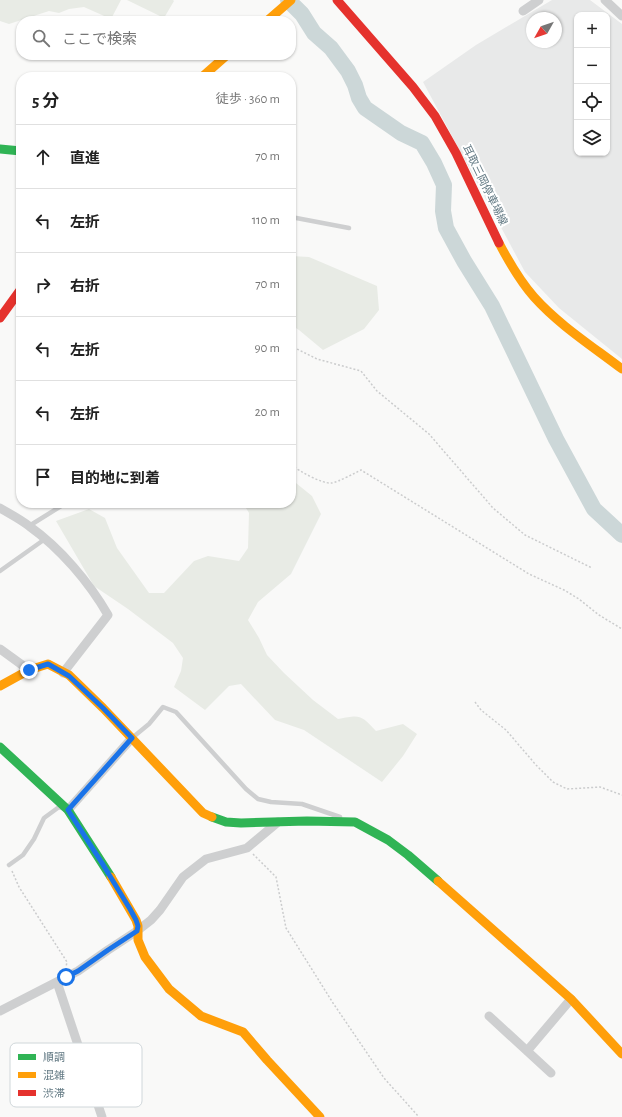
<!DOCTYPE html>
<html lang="ja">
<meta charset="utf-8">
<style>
:root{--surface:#fff;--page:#f2f2f2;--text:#222;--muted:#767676;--line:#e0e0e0}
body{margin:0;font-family:"Alegreya Sans","Noto Sans JP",sans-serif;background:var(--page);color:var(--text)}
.controls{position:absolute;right:12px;top:12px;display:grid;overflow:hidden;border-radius:8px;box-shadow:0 1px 3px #0004}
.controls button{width:36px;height:36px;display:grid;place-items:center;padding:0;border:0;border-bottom:1px solid var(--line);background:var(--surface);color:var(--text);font:20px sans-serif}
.compass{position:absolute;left:526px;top:12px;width:36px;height:36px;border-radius:50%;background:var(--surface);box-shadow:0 1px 3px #0004;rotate:230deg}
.stop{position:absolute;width:12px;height:12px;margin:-9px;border:3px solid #1a73e8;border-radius:50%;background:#fff}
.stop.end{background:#1a73e8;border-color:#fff;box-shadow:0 1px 4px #0008}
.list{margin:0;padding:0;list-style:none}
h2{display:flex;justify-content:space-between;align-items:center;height:52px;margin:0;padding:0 16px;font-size:17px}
h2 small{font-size:13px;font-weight:400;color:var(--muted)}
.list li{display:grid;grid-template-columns:26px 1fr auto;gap:12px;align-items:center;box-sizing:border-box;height:64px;padding:0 16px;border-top:1px solid var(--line)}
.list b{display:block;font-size:15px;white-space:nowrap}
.list em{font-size:13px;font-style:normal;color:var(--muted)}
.icon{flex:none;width:22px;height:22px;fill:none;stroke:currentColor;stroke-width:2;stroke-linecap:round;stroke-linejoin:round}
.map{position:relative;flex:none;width:622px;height:1117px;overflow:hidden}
.search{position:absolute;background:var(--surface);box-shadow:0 1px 3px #0004;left:16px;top:16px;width:280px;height:44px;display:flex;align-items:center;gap:10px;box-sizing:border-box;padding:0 14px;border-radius:16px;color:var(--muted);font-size:15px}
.panel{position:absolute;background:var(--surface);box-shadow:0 1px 3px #0004;left:16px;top:72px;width:280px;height:436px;border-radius:16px}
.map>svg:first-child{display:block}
.built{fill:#e8e9e9;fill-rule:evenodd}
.green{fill:#e8ebe5}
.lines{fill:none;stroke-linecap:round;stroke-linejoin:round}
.river{stroke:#ccd7d8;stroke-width:16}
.path{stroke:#cbcccd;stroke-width:1.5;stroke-dasharray:2 2;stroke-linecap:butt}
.lane{stroke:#cecfd0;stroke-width:4.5}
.street{stroke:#cecfd0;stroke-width:9}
.fast{stroke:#30b455;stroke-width:9}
.slow{stroke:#ff9f0a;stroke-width:9}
.jam{stroke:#e5322d;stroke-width:9}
.route{stroke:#1a73e8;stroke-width:5}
.labels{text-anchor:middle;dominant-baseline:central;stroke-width:4;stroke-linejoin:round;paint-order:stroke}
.street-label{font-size:11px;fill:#637a84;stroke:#fff}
.key{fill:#fff;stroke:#d0d7da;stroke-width:1}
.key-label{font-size:11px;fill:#637a84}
</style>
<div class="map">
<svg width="622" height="1117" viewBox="0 0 622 1117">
<rect width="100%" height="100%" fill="#f9f9f8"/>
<path class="built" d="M552 0H590L622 24V359L559 308 525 272 423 82 476 45ZM577 15H607V153H577ZM532 18H556V42H532Z"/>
<path class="green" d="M0 0H121L111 19 84 7 69 9 59 13 49 11 9 24 0 21Z
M127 0H173L174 1 164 18Z
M291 256 309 257 377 286 379 310 364 329 323 350 299 330 291 325Z
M291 479 312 496 321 514 291 574 258 602 248 620 259 638 267 655 284 673 313 700 338 719C360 715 360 714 376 731L403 724 417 734 403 756 382 782 304 730 275 720 241 684 229 686 205 710 174 687 181 671 183 658 173 643 128 609 94 586 56 521 89 509 105 518 117 548 149 593H164L194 561 208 556 239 561 248 548 249 513 243 503H291Z"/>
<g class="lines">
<path class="river" d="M288 0 302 14 314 33 331 48 348 71 355 85 359 98 365 108 401 133 422 143 434 163 444 185 443 211 446 228 464 261 492 306 556 439 594 509 622 535"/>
<path class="path" d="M291 344 295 348 317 359 361 371 377 391 429 434 493 508 525 535 592 568
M291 465C300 471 321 484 332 483 338 482 355 473 361 470L529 574 564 590 579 599 599 615 622 629
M475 702 481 710 506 730 536 765 553 782 567 789 600 787 622 795
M253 854 276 877 286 928 333 1003 384 1078 419 1117
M12 871 19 887 67 962 66 967"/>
<path class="lane" d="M291 217 349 228
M29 526 66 503
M0 571 45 539
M132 738 149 724 163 707 176 712 246 789 258 799 271 802 302 804 340 817
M9 865 23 855 34 839 44 818 59 807 62 808"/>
<path class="street" d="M605 0 622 16
M523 11 539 0
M0 508C10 514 20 519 29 526 60 548 89 582 108 615L63 673
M0 649 29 670
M68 810 132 738
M57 982 102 1117
M0 1011 78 971 108 950 137 931 151 920 160 910 183 877 206 859 247 848 278 822
M489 1016 551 1073
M527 1051 571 999"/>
<path class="fast" d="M0 149 21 151
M0 747 68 810 111 877
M212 817 226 822 241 823 307 821 355 822 388 840 408 855 438 881"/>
<path class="slow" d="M267 21 291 0
M202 77 227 55
M499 243C509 262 520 281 534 297 559 325 592 346 622 369
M0 686 29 670 48 664 69 675 103 708 203 813 212 817
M111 877 136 920 138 926V940L145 957 169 989 201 1016 243 1032 267 1060 320 1117
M438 881 571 999 622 1054"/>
<path class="jam" d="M337 0 413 87 435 116 456 153 499 243
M0 318 21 289"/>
</g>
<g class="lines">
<path class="route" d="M29 670 48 664 69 676 103 708 132 738 68 810 102 863 130 909 136 920 138 926 137 931 108 950 78 971 66 977"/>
</g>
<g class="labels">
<g class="street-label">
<text transform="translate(485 185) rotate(64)">耳取三岡停車場線</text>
</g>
</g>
<rect x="10" y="1043" width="132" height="64" rx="6" class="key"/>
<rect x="18" y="1054" width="18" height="6" fill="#30b455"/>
<rect x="18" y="1072" width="18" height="6" fill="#ff9f0a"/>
<rect x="18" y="1090" width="18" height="6" fill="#e5322d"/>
<g class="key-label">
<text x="43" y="1061">順調</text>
<text x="43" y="1079">混雑</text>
<text x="43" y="1097">渋滞</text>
</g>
</svg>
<div class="controls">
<button>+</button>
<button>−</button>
<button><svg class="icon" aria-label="locate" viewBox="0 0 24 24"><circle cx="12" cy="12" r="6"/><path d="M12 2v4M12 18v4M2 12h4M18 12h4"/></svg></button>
<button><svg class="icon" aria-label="layers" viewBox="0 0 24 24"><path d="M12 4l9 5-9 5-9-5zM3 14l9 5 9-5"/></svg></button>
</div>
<svg class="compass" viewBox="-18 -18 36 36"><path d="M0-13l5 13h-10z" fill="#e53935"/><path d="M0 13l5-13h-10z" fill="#767676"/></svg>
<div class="stop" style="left:66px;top:977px"></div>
<div class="stop end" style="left:29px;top:670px"></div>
<div class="search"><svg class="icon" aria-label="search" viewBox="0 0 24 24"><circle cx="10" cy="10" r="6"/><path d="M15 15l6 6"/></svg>ここで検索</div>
<section class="panel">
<h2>5 分<small>徒歩 · 360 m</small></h2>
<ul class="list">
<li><svg class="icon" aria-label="ahead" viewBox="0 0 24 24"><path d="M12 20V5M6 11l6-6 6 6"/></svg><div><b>直進</b></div><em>70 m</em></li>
<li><svg class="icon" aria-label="left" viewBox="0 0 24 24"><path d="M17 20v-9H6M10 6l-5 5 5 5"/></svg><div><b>左折</b></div><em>110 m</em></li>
<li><svg class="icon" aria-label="right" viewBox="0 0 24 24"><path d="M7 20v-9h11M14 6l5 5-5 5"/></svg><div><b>右折</b></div><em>70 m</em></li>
<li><svg class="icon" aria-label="left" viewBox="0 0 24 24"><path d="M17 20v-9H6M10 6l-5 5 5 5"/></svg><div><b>左折</b></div><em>90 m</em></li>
<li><svg class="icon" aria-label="left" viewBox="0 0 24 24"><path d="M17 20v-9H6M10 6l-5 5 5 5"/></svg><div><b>左折</b></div><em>20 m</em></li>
<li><svg class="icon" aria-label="arrive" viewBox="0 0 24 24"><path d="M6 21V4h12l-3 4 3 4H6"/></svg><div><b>目的地に到着</b></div></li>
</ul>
</section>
</div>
